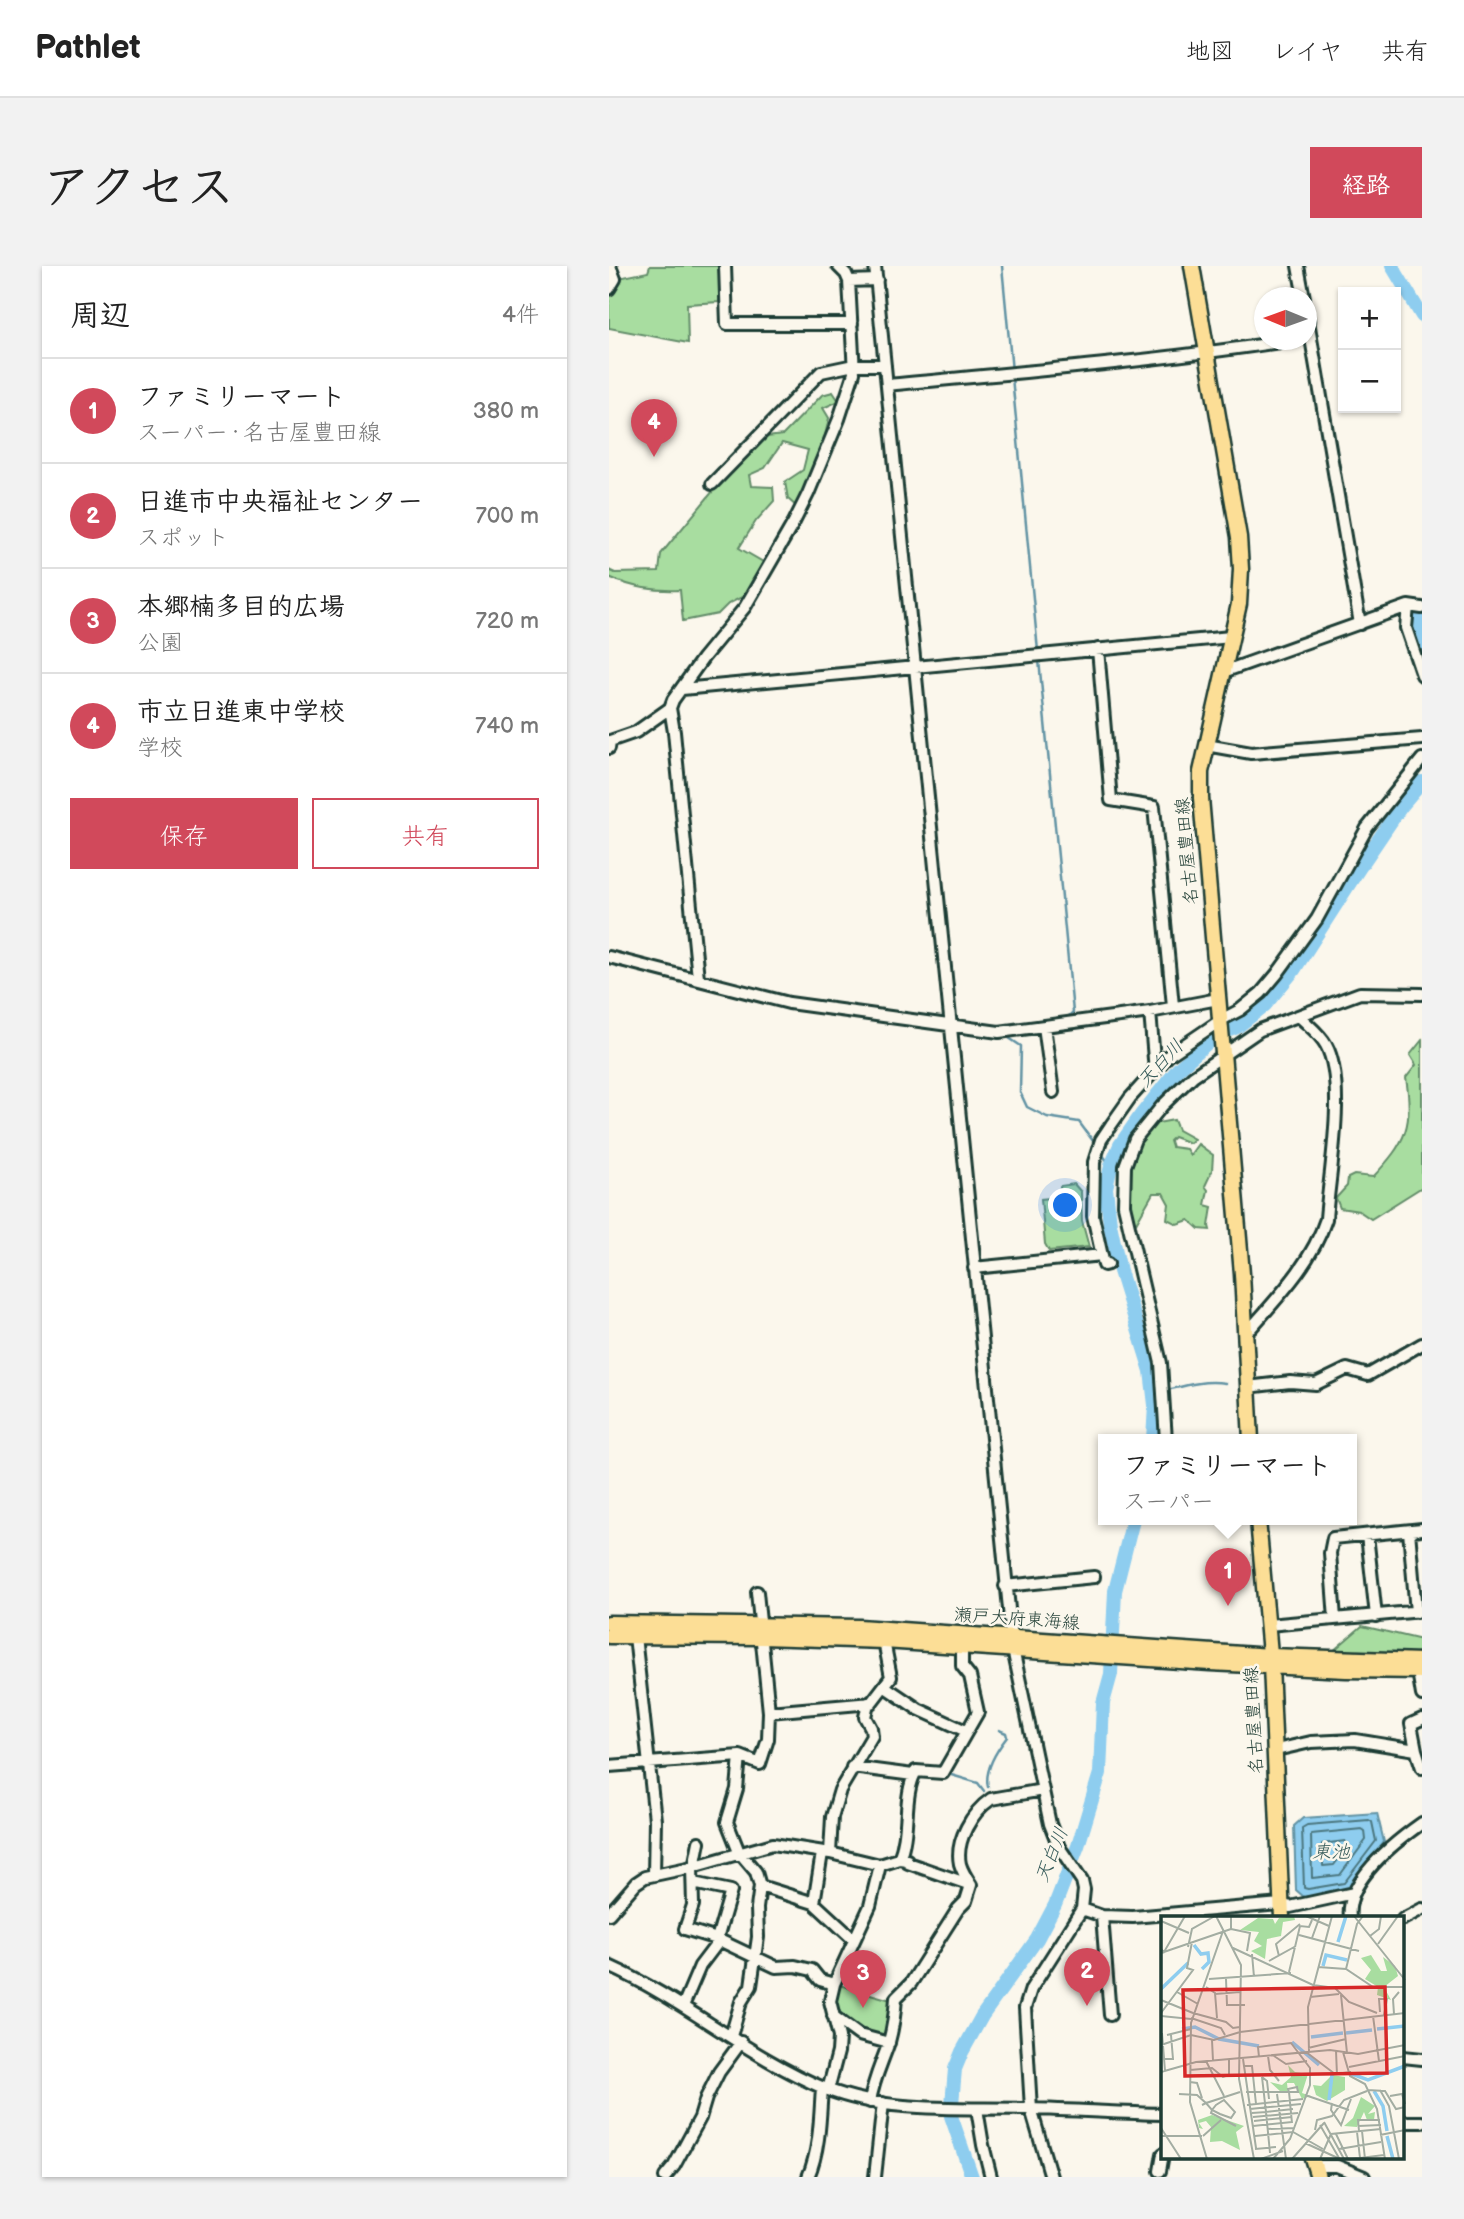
<!DOCTYPE html>
<html lang="ja">
<meta charset="utf-8">
<style>
:root{--surface:#fff;--page:#f2f2f2;--text:#222;--muted:#767676;--line:#e0e0e0;--accent:#d1495b}
body{margin:0;font-family:"Balsamiq Sans","Klee One",sans-serif;background:var(--page);color:var(--text)}
.controls{position:absolute;right:21px;top:21px;display:grid;overflow:hidden;border-radius:0px;box-shadow:0 2px 5px #0004}
.controls button{width:63px;height:63px;display:grid;place-items:center;padding:0;border:0;border-bottom:2px solid var(--line);background:var(--surface);color:var(--text);font:35px sans-serif}
.compass{position:absolute;left:645px;top:21px;width:63px;height:63px;border-radius:50%;background:var(--surface);box-shadow:0 2px 5px #0004;rotate:271deg}
.you{position:absolute;left:457px;top:940px;width:24px;height:24px;margin:-18px;border:5px solid #fff;border-radius:50%;background:#1a73e8;box-shadow:0 0 0 10px #1a73e833}
.badge{display:grid;place-items:center;width:46px;height:46px;border-radius:50%;background:var(--accent);color:#fff;font-size:23px;font-weight:700}
.pin{position:absolute;translate:-50% -58px;filter:drop-shadow(0 2px 4px #0008)}
.pin::after{content:'';position:absolute;top:37px;width:24px;height:21px;background:inherit;clip-path:polygon(0 0,100% 0,50% 100%)}
.popup{position:absolute;left:489px;top:1168px;width:259px;height:91px;box-sizing:border-box;display:grid;place-content:center;border-radius:0px;background:var(--surface);filter:drop-shadow(0 2px 5px #0005);font-size:23px;white-space:nowrap;color:var(--muted)}
.popup b{font-size:26px;color:var(--text)}
.popup::after{content:'';position:absolute;left:50%;top:100%;margin-left:-14px;border:14px solid transparent;border-top-color:var(--surface)}
.list{margin:0;padding:0;list-style:none}
h2{display:flex;justify-content:space-between;align-items:center;height:91px;margin:0;padding:0 28px;font-size:30px}
h2 small{font-size:23px;font-weight:400;color:var(--muted)}
.list li{display:grid;grid-template-columns:46px 1fr auto;gap:21px;align-items:center;box-sizing:border-box;height:105px;padding:0 28px;border-top:2px solid var(--line)}
.list b{display:block;font-size:26px;white-space:nowrap}
.list p{margin:0;font-size:23px;white-space:nowrap;color:var(--muted)}
.list em{font-size:23px;font-style:normal;color:var(--muted)}
.actions{display:flex;gap:14px;padding:21px 28px}
.actions a{flex:1;padding:16px 0;border:2px solid var(--accent);border-radius:0px;text-align:center;font-size:24px;color:var(--accent)}
.actions .main{background:var(--accent);color:#fff}
.map{position:relative;flex:none;width:813px;height:1911px;overflow:hidden;border-radius:0px}
header{display:flex;align-items:center;gap:42px;box-sizing:border-box;height:98px;padding:0 35px;background:var(--surface);border-bottom:2px solid var(--line)}
header strong{font-size:33px}
nav{display:flex;gap:38px;margin-inline-start:auto;font-size:24px}
.intro{display:flex;align-items:center;justify-content:space-between;box-sizing:border-box;height:168px;padding:0 42px}
h1{margin:0;font-size:49px}
.button{padding:18px 32px;border-radius:0px;background:var(--accent);color:#fff;font-size:24px;font-weight:700}
main{display:flex;gap:42px;padding:0 42px}
aside{flex:1;background:var(--surface);border-radius:0px;box-shadow:0 2px 5px #0004}
.map>svg:first-child{display:block}
.green{fill:#a8dda0;stroke:#648d6a;stroke-width:2}
.water{fill:#8ecdef;stroke:#6293a4;stroke-width:2}
.lines{fill:none;stroke-linecap:round;stroke-linejoin:round}
.shore{stroke:#4b777f;stroke-width:2}
.stream{stroke:#6293a4;stroke-width:2.5}
.river{stroke:#8ecdef;stroke-width:14}
.minor-casing{stroke:#1f3d34;stroke-width:16}
.major-casing{stroke:#1f3d34;stroke-width:19}
.minor{stroke:#fbf7ec;stroke-width:10}
.major{stroke:#fcde96;stroke-width:14}
.labels{text-anchor:middle;dominant-baseline:central;stroke-width:5;stroke-linejoin:round;paint-order:stroke}
.street-label{font-size:18px;fill:#1f3d34;stroke:#fbf7ec}
.water-label{font-size:19px;font-style:italic;fill:#355a59;stroke:#fbf7ec}
.inset-river{fill:none;stroke:#8ecdef;stroke-width:3.5}
.inset-road{fill:none;stroke:#a3ada2;stroke-width:2}
.view{fill:#d62828;fill-opacity:0.15;stroke:#d62828;stroke-width:3.5}
.inset-edge{fill:none;stroke:#1f3d34;stroke-width:3.5}
</style>
<header>
<strong>Pathlet</strong>
<nav><a>地図</a><a>レイヤ</a><a>共有</a></nav>
</header>
<div class="intro"><h1>アクセス</h1><a class="button">経路</a></div>
<main>
<aside>
<h2>周辺<small>4件</small></h2>
<ul class="list">
<li><span class="badge">1</span><div><b>ファミリーマート</b><p>スーパー · 名古屋豊田線</p></div><em>380 m</em></li>
<li><span class="badge">2</span><div><b>日進市中央福祉センター</b><p>スポット</p></div><em>700 m</em></li>
<li><span class="badge">3</span><div><b>本郷楠多目的広場</b><p>公園</p></div><em>720 m</em></li>
<li><span class="badge">4</span><div><b>市立日進東中学校</b><p>学校</p></div><em>740 m</em></li>
</ul>
<div class="actions"><a class="main">保存</a><a>共有</a></div>
</aside>
<div class="map">
<svg width="813" height="1911" viewBox="0 0 813 1911">
<rect width="100%" height="100%" fill="#fbf7ec"/>
<filter id="ink" filterUnits="userSpaceOnUse"><feTurbulence type="fractalNoise" baseFrequency=".0143" numOctaves="2"/><feDisplacementMap in="SourceGraphic" scale="14" xChannelSelector="R" yChannelSelector="G"/><feConvolveMatrix kernelMatrix="1 2 1 2 8 2 1 2 1" color-interpolation-filters="sRGB"/></filter>
<g filter="url(#ink)">
<path class="green" d="M41 0H110V36L78 38 79 77 0 62V14L39 6Z
M224 126 230 135 214 142 220 152 212 187 188 241 179 233 176 216 194 204 199 184 173 177 156 202 140 209 142 220 164 221 165 235 147 255 130 282 154 296 137 329 119 338 109 348 74 355 71 324C45 325 24 322 0 311V304L6 307 50 306 52 288 109 219 158 171 174 169 213 129Z
M813 774V921L762 953 750 945 731 942 727 932 738 920 739 912 745 909 764 911C797 876 805 860 797 812L807 799 801 789Z
M542 853 549 857 565 854 569 864 585 873 581 877 565 871 561 875 563 881 577 883 581 889 589 878 604 889 603 905 596 920 599 924 596 939 603 941 600 960 601 964 590 963 580 954 568 958 558 953 560 938 554 927H544L527 957 523 955 518 924V899Z
M465 918 472 926 473 955 480 981 440 985 436 978 432 933 451 931V920Z
M753 1360 813 1374V1387H726L724 1385Z
M230 1719 282 1734 281 1754 277 1771C258 1772 242 1759 228 1749L225 1735Z"/>
<path class="water" d="M768 1547 775 1576 739 1624 695 1631 687 1624 685 1560 694 1552Z"/>
<g class="lines">
<path class="shore" d="M760 1554 763 1556 767 1575 735 1617 699 1623 695 1622 693 1562 698 1559Z
M753 1563 756 1565 757 1574 731 1609 703 1612 702 1568Z
M736 1575 739 1580 725 1599 714 1600 713 1578Z"/>
<path class="stream" d="M393 0 403 105
M403 111 429 385
M430 394 464 746 457 753
M812 517 813 518
M0 685 84 707
M93 709 185 732
M400 772 412 780 411 826 418 841 438 851 470 856 487 879
M493 888 502 900
M558 1124C578 1119 595 1114 616 1117
M339 1508 369 1517 375 1525
M379 1521C375 1505 388 1484 398 1471L397 1467 390 1464"/>
<path class="river" d="M783 0 813 50
M813 344 808 368 813 381
M544 1174 546 1139 542 1105 511 1005 501 958 497 922 502 900 511 879 532 849 569 803 606 770 628 761 656 739 685 704 751 601 791 542 813 516
M363 1911 342 1850 346 1803 353 1786 373 1750 428 1673 446 1639 469 1580 491 1507 494 1437 502 1408 506 1325 524 1254"/>
<defs>
<path id="minor" d="M116 0 118 58H243
M266 0 404 1383 441 1558 450 1581 473 1615 475 1624 473 1643 422 1723 416 1742 422 1843 442 1911
M689 0 695 32
M240 15 268 14
M0 23 6 13 1 0
M698 49 751 358
M278 119C414 106 549 95 684 74
M103 218 212 106 245 99H276
M799 340 797 362 813 409
M489 383 502 534 545 541 564 740
M614 406 799 340 813 342
M73 423 622 371
M61 442 65 466 89 712
M597 479 642 487 813 473
M0 482 1 475 27 466 61 442 64 434 94 392 136 341 185 256 199 228 230 153 245 107 240 15 237 8 229 0
M0 691 180 737 390 766 541 746 609 733
M541 746 546 805
M435 760 444 826
M499 998 495 999 484 950 485 896 492 874 502 859 521 832 559 790 612 754 631 744 652 727 668 708 708 653 758 562 813 493
M365 1002 493 989
M637 1063 642 1062C671 1029 703 996 717 953 720 908 738 817 717 779 711 768 700 760 691 751
M638 1121 681 1116 707 1118 738 1103 759 1109 813 1078
M557 1174 552 1097 515 939 516 900 526 873 553 840 584 810 651 764 751 727 813 728
M800 1265 807 1346
M758 1269 767 1350
M396 1320 485 1311
M726 1353 721 1287 724 1272 813 1263
M659 1359 813 1345
M26 1370 46 1554 45 1609
M275 1375 282 1411 275 1420 309 1443 357 1465
M809 1405 813 1429
M160 1446 262 1437 275 1420
M667 1484 702 1476 746 1474 807 1484 813 1502
M807 1484 802 1458 813 1453
M0 1500 131 1490 151 1498 159 1473 160 1446 148 1326
M243 1501 304 1509
M221 1587 223 1551 231 1524 263 1470 262 1462 256 1451 259 1437
M290 1593C302 1564 293 1531 307 1505L334 1507 369 1446 361 1410 353 1400V1380
M83 1601 84 1639 76 1663 108 1673 167 1701 186 1700 203 1704 211 1714 225 1718
M85 1601 90 1576
M84 1617 122 1625 108 1673
M151 1620 205 1637 244 1673
M205 1637 213 1587
M473 1643 493 1650 524 1651 672 1638 681 1641 745 1627
M0 1648 27 1617 36 1611 83 1601 164 1578 221 1587 271 1599
M493 1650 501 1749
M741 1652C736 1615 786 1576 813 1557
M794 1653 813 1643
M0 1700C76 1734 139 1791 217 1823 281 1848 354 1841 421 1843 466 1844 510 1847 554 1848
M74 1740 91 1700 110 1675
M224 1750 250 1769 280 1777
M122 1770 132 1736 142 1720 149 1671 148 1642 151 1620 147 1606 130 1586 118 1556 128 1523 131 1490
M794 1791 813 1793
M219 1824 229 1786 230 1771 221 1735 225 1718 261 1640 271 1599 290 1593 298 1594 299 1597 362 1619
M261 1836C264 1814 273 1797 280 1776 284 1761 286 1747 287 1732L302 1717 349 1643 357 1635 362 1619C358 1613 353 1605 351 1598 346 1575 363 1546 382 1533L434 1524
M368 1843 374 1879 382 1911
M794 1856H813
M706 1900H728L755 1911
M551 1905 554 1888
M56 1911 65 1900 91 1852 97 1832 110 1806 132 1776
M199 1911C211 1883 211 1851 213 1821
M266 1911 274 1837"/>
<path id="major" d="M583 0 630 271 632 303 630 338 592 506V532L633 1008 642 1174
M649 1254 662 1399 673 1652
M0 1357 250 1361 661 1390 813 1395
M0 1370 153 1371 275 1375 601 1397 737 1404 813 1405
M703 1892 709 1911"/>
</defs>
<use href="#minor" class="minor-casing"/>
<use href="#major" class="major-casing"/>
<use href="#minor" class="minor"/>
<use href="#major" class="major"/>
</g>
</g>
<g class="labels">
<g class="street-label">
<text transform="translate(578 585) rotate(-95)">名古屋豊田線</text>
<text transform="translate(408 1353) rotate(4)">瀬戸大府東海線</text>
<text transform="translate(645 1454) rotate(-93)">名古屋豊田線</text>
</g>
<g class="water-label">
<text transform="translate(552 798) rotate(-47)">天白川</text>
<text x="722" y="1586">東池</text>
<text transform="translate(443 1589) rotate(-68)">天白川</text>
</g>
</g>
<g transform="translate(552 1650)">
<rect width="243" height="243" fill="#fbf7ec"/>
<path d="M133 0 134 4 122 6 120 20 106 23 104 43 90 35 101 30 93 25 98 16 79 14 97 2 112 3 114 8 118 2ZM210 39 220 55H226L222 41 234 50 237 60 223 71 230 84 216 79 217 71 204 63 210 54 200 42ZM127 149 134 156 147 158 141 177 150 180 141 183 133 167H126L127 176H120L109 166 121 169 130 161ZM171 159 184 161V174L166 185 155 179 152 169 160 170ZM200 181 214 190 207 198 214 196 213 204H206L203 196 196 211 183 210 192 202ZM51 199 83 210 75 216 79 234 61 225 49 226 50 211 45 205 38 207 42 213 38 212 37 204Z" fill="#a8dda0"/>
<path class="inset-river" d="M177 26 185 0M33 29 40 38 47 37 48 46 41 53M162 50 165 39 186 44M0 73 27 47M21 113 34 111 58 123 98 130M216 113 244 110M185 117 211 114M150 121 182 117M131 126 158 149M188 157 207 164 244 150M213 175 222 190 226 215M168 184 171 159M226 220 232 243"/>
<path class="inset-road" d="M55 0 80 49 78 163 93 243M145 0 168 10M193 0 244 64M0 5 28 17M70 13 89 17 86 35M138 19 198 35M209 20 218 13 220 0M151 22 159 0M217 28 237 0M27 31 31 13 54 0M72 32 152 69 174 72 188 86 216 97M0 33 3 36 24 0M0 37 70 13V0M91 38 93 61M118 40 115 28 139 8M108 45 135 30M157 51 185 53 212 71H244M185 53 196 8 202 0M128 56 139 10 148 11 151 4M48 63 130 57M65 63 66 89H84M45 71 54 77 56 102M16 76 37 88M54 78 79 76M180 79 186 137M149 81 178 78M0 84 32 97M219 96 218 83H226L223 99M0 97 32 54 26 52 31 26M32 97 65 106 72 112 79 111M233 98 232 83 238 76M0 100 30 103M212 100 218 145M30 102 60 112 64 119M1 117 4 155M6 119 30 113M51 124 52 145M0 129 30 119 53 124 79 116 244 97M147 132 185 123M175 135 176 159M145 136 174 158 190 156M148 136 147 91 171 0M182 136 189 160 204 168 216 193 224 243M107 140 109 154 118 165M113 140 125 148 146 145M98 141 97 131 130 127 149 152V169L129 223 112 243M2 143H12L10 119M82 143 95 232M45 145 63 180M82 150H91L95 188M188 151 244 140M29 154 51 152 62 161 68 159V144M0 156 35 146 169 134 197 138 244 129M101 161 105 196 132 193M101 161 106 165 108 183M29 166 36 167 41 182M136 171 137 176H128L127 173ZM206 174 224 175 235 193 244 191M219 174 228 190 238 243M85 176H128L131 207M18 178 36 179 45 187 79 176M116 178 125 243M144 179 188 194M229 180 241 178 244 188M171 187 170 194 180 209 190 183M41 189 45 187 51 194 59 198 70 202 74 196 63 184 55 189 51 194 50 197 75 210M86 189 142 183M89 193 140 188M91 197 105 196 109 237M92 201 137 197M93 205 131 201M163 206 183 243M159 209 178 242M92 210 131 206M197 210 220 209M0 212 20 243M106 213 133 212M154 214 156 204 171 200 183 184 206 175M198 215 197 204H219M201 215 204 243M196 216 199 242M175 218 187 243M219 219 244 214M1 220H41M42 220 60 204M94 220 132 216 162 233M144 227 179 243M94 233 115 231M178 233 220 226M46 243 29 186 30 107 62 15M100 243 122 235M131 243 163 207M159 243 170 218 220 213M191 243 223 239"/>
<path class="view" d="M224 71 226 157 24 160 22 74Z"/>
<rect width="243" height="243" class="inset-edge"/>
</g>
</svg>
<div class="controls">
<button>+</button>
<button>−</button>
</div>
<svg class="compass" viewBox="-18 -18 36 36"><path d="M0-13l5 13h-10z" fill="#e53935"/><path d="M0 13l5-13h-10z" fill="#767676"/></svg>
<div class="you"></div>
<div class="pin badge" style="left:619px;top:1340px">1</div>
<div class="popup"><b>ファミリーマート</b>スーパー</div>
<div class="pin badge" style="left:478px;top:1740px">2</div>
<div class="pin badge" style="left:254px;top:1742px">3</div>
<div class="pin badge" style="left:45px;top:191px">4</div>
</div>
</main>
